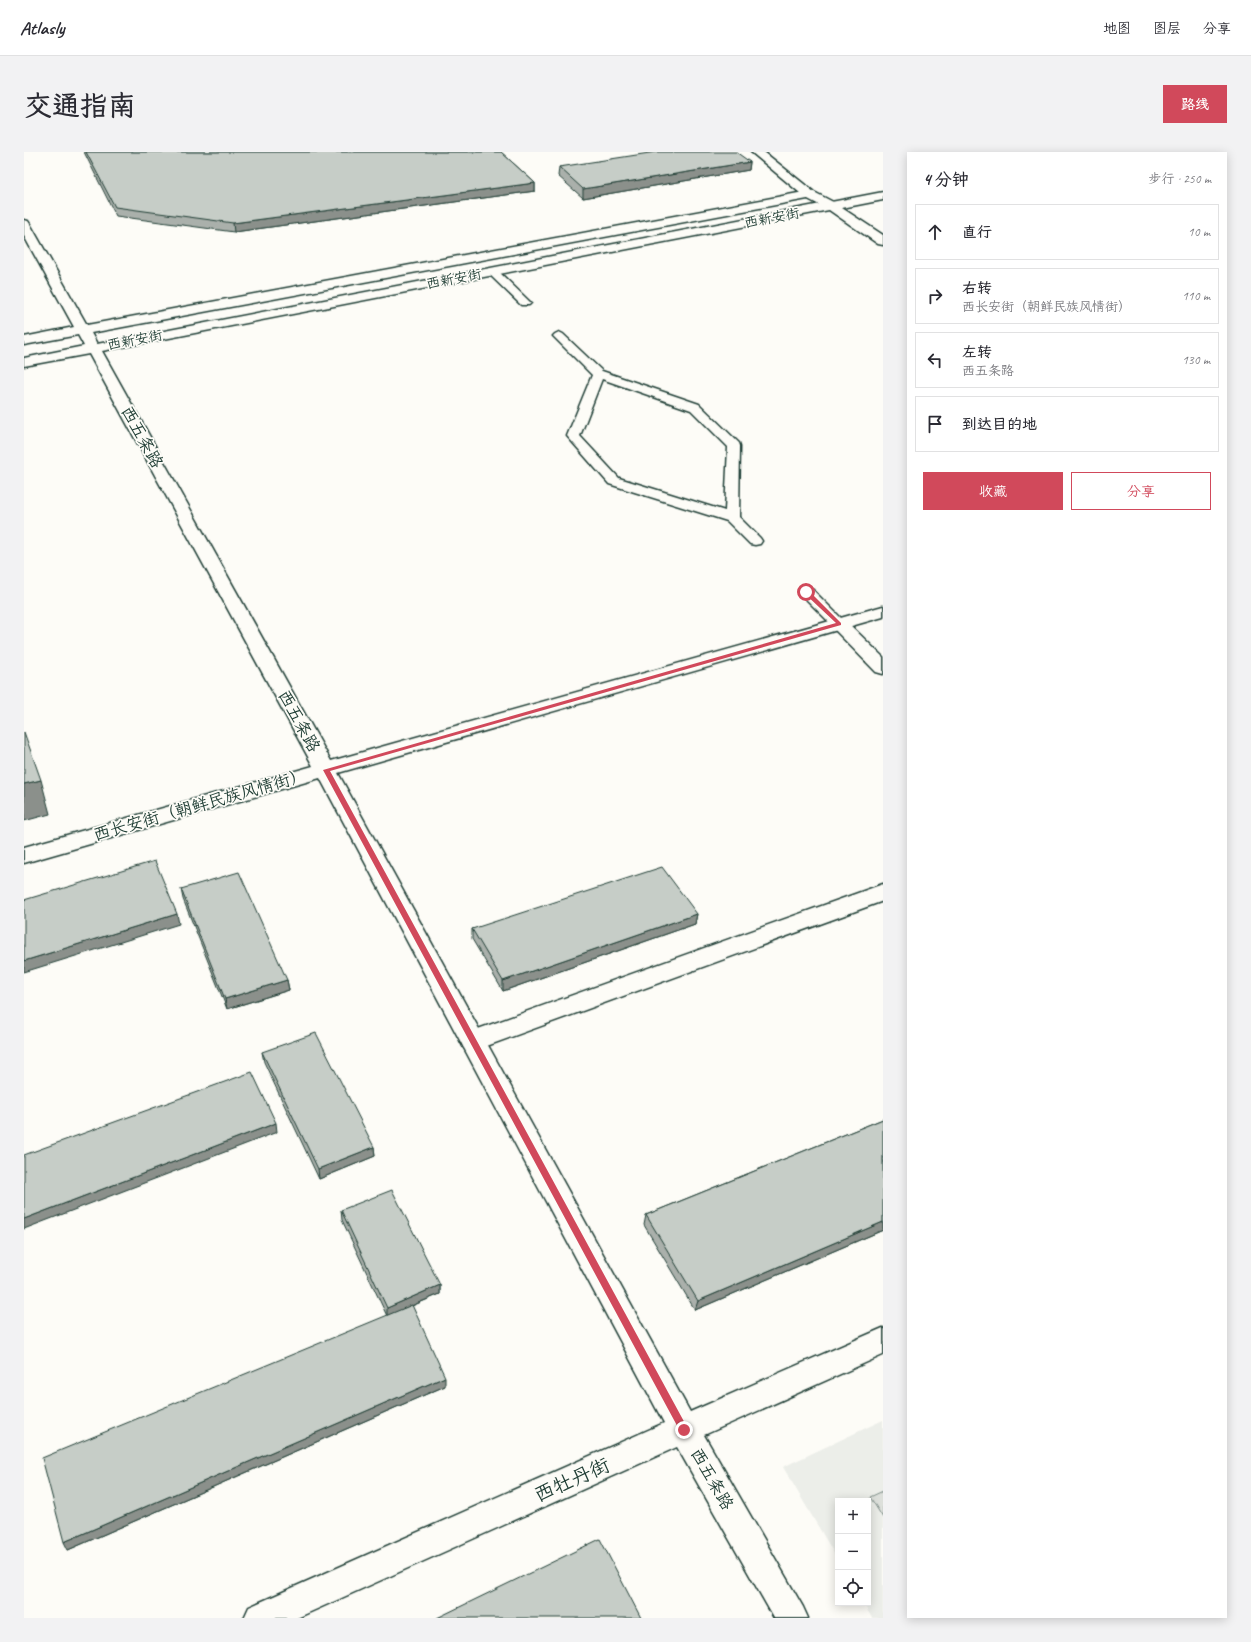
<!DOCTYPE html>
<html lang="zh">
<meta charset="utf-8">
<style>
:root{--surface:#fff;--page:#f2f2f3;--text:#2b2b33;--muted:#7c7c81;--line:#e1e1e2;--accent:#d1495b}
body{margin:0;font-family:Caveat,"LXGW WenKai TC",sans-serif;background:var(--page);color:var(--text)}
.controls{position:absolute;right:12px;bottom:12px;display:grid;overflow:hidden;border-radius:0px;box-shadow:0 2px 10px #0003}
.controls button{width:36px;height:36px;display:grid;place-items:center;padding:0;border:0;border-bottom:1px solid var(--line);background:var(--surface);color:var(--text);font:20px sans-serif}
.stop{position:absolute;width:12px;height:12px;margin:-9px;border:3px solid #d1495b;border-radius:50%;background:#fff}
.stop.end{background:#d1495b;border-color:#fff;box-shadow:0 1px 4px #0008}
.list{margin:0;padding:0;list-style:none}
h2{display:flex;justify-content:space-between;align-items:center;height:52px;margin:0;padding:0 16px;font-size:17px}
h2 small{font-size:13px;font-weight:400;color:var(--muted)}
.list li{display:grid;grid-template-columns:26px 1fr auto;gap:12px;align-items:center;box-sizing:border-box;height:56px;margin:0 8px 8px;padding:0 8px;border:1px solid var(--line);border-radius:0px}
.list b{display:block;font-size:15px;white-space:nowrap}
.list p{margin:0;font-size:13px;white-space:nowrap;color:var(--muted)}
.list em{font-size:13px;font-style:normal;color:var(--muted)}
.actions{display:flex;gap:8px;padding:12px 16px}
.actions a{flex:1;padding:9px 0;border:1px solid var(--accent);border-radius:0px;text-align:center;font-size:14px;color:var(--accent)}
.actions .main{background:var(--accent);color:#fff}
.icon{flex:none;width:22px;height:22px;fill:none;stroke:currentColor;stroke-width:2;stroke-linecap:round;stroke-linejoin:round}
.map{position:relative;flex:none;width:859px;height:1466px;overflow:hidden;border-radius:0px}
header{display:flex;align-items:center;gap:24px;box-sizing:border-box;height:56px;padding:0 20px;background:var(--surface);border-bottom:1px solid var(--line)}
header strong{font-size:19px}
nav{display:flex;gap:22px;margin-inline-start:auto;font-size:14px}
.intro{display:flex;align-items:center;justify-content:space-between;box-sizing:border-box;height:96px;padding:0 24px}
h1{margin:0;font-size:28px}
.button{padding:10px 18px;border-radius:0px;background:var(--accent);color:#fff;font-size:14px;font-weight:700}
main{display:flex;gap:24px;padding:0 24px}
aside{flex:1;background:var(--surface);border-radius:0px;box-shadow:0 2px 10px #0003}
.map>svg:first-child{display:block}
.built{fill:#eceee9}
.green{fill:#dde0db;stroke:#7e8e88}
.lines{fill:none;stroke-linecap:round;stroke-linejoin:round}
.lane-casing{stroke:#1f3d34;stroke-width:3}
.street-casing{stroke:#1f3d34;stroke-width:3}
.secondary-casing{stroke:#1f3d34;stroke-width:3}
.lane{fill:#fdfcf7;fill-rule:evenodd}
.street{fill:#fdfcf7;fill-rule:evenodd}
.secondary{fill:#fdfcf7;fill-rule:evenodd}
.wall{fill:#aab0ab;stroke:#1f3d34}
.shaded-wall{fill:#8b908b;stroke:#1f3d34}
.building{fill:#c6cdc7;stroke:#1f3d34}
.route{fill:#d1495b}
.labels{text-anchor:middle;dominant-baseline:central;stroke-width:3.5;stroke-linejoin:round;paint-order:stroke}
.far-street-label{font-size:14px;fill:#1f3d34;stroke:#fdfcf7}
.street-label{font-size:17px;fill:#1f3d34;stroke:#fdfcf7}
.near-street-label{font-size:20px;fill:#1f3d34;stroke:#fdfcf7}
</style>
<header>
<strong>Atlasly</strong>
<nav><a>地图</a><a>图层</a><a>分享</a></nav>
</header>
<div class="intro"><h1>交通指南</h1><a class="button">路线</a></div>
<main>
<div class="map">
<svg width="859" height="1466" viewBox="0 0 859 1466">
<rect width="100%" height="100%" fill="#fdfcf7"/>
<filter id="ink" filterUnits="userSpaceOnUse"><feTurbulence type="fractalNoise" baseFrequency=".025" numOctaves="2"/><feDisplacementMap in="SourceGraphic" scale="8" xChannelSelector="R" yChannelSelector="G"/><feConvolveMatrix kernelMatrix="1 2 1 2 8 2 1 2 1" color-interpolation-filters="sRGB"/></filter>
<g filter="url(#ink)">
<path class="built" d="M859 1268V1466H848L839 1451H844V1349H814V1408L759 1315Z"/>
<path class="green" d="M859 1339V1366L846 1345Z"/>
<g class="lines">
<defs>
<path id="lane" d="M469 117 473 118 505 149 507 151 505 153H497L465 122 464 120 465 118Z
M535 180 539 182 578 219 675 252 715 291 716 294 715 365 736 386 738 389 736 392 731 393 726 392 703 369 585 332 543 284 568 223 529 184 531 182ZM578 227 667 258 704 295 701 359 595 326 556 284Z
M782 435 787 436 820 469 822 472 820 475 815 477 810 475 777 442 775 439 777 436Z"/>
<path id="street" d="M727 0H740L790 40 811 51 813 54 811 57H803L782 46Z
M815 466 821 468 859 505V522L852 520 809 476 806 472 809 468Z
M859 732V749L449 899 440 896 437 889 440 882Z"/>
<path id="secondary" d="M785 39 789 40 791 43 789 46 67 181 73 192 859 40V48L818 56 859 83V93L854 92 805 58 78 199 307 609 859 454V465L314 621 666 1260 859 1176V1203L680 1283 779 1455 784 1466H750L653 1295 273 1466H220L225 1455 640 1271 296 626 0 711V695L289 614 65 202 0 214V206L60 194 54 183 0 193V185L50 175 0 84V68L4 69 6 72 63 173Z"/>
</defs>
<use href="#lane" class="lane-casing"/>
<use href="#street" class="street-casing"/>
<use href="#secondary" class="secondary-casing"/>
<use href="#lane" class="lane"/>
<use href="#street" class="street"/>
<use href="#secondary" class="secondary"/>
</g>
<path class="wall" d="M60 0H477L511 31V39L210 80 92 64Z
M726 10 725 18 559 46 534 24 535 15Z
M157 737 263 828 265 838 203 857 159 747Z
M673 762 671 772 479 839 448 787V777Z
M238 900 350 995 351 1004 295 1027 240 910Z
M859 967V1078L671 1158 620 1073 622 1063Z
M317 1058 416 1133V1142L388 1154 421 1234 44 1398 363 1164 318 1068Z"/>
<path class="shaded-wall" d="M726 10 725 18 559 46V37Z
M511 31V39L210 80 209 71Z
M17 628 26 662 0 669V632Z
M153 762 155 772 0 820V809Z
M673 762 671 772 479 839V829Z
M263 828 265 838 203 857 201 847Z
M252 971 253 980 0 1077V1067Z
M350 995 351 1004 295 1027 294 1017Z
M859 1070V1078L671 1158 674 1149Z
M416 1133V1142L363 1164V1156Z
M421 1225V1234L44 1398 40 1390Z"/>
<path class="building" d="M62 0H477L511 31 209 71 91 55Z
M632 0H712L726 10 559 37 535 15Z
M0 580 17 628 0 632Z
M131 709 153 762 0 809V748Z
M638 715 673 762 479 829 448 777Z
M215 720 263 828 201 847 157 737Z
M292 881 350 995 294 1017 238 900Z
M228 920 252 971 0 1067V1003Z
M859 967V1070L674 1149 622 1063Z
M368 1038 416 1133 363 1156 317 1058Z
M388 1153 421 1225 40 1390 18 1306Z
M576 1387 617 1466H413Z"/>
</g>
<path class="route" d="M780 438H784L817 471V473L306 619 663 1275 664 1278 663 1281 660 1282 657 1281 299 618 812 471 780 441Z"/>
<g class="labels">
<g class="far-street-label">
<text transform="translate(748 66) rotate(-11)">西新安街</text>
<text transform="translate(430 127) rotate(-11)">西新安街</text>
<text transform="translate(111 188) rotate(-11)">西新安街</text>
</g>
<g class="street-label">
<text transform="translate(118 285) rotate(61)">西五条路</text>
<text transform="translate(275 569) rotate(61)">西五条路</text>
<text transform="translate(176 653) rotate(-16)">西长安街（朝鲜民族风情街）</text>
<text transform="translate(688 1327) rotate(60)">西五条路</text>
</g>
<g class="near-street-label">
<text transform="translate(548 1328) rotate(-24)">西牡丹街</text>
</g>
</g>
</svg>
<div class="controls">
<button>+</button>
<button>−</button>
<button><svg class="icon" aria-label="locate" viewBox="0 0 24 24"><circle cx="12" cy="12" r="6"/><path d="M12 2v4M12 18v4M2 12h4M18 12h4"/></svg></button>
</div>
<div class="stop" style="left:782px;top:440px"></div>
<div class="stop end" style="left:660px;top:1278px"></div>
</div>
<aside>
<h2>4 分钟<small>步行 · 250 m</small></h2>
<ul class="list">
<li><svg class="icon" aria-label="ahead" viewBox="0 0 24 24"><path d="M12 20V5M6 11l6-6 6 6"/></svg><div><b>直行</b></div><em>10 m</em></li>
<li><svg class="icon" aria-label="right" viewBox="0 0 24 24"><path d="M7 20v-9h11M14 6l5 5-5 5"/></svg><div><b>右转</b><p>西长安街（朝鲜民族风情街）</p></div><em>110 m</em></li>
<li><svg class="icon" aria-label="left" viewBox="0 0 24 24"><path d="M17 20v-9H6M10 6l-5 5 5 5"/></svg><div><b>左转</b><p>西五条路</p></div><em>130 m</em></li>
<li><svg class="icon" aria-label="arrive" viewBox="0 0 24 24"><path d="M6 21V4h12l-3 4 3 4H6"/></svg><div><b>到达目的地</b></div></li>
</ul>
<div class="actions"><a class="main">收藏</a><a>分享</a></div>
</aside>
</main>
